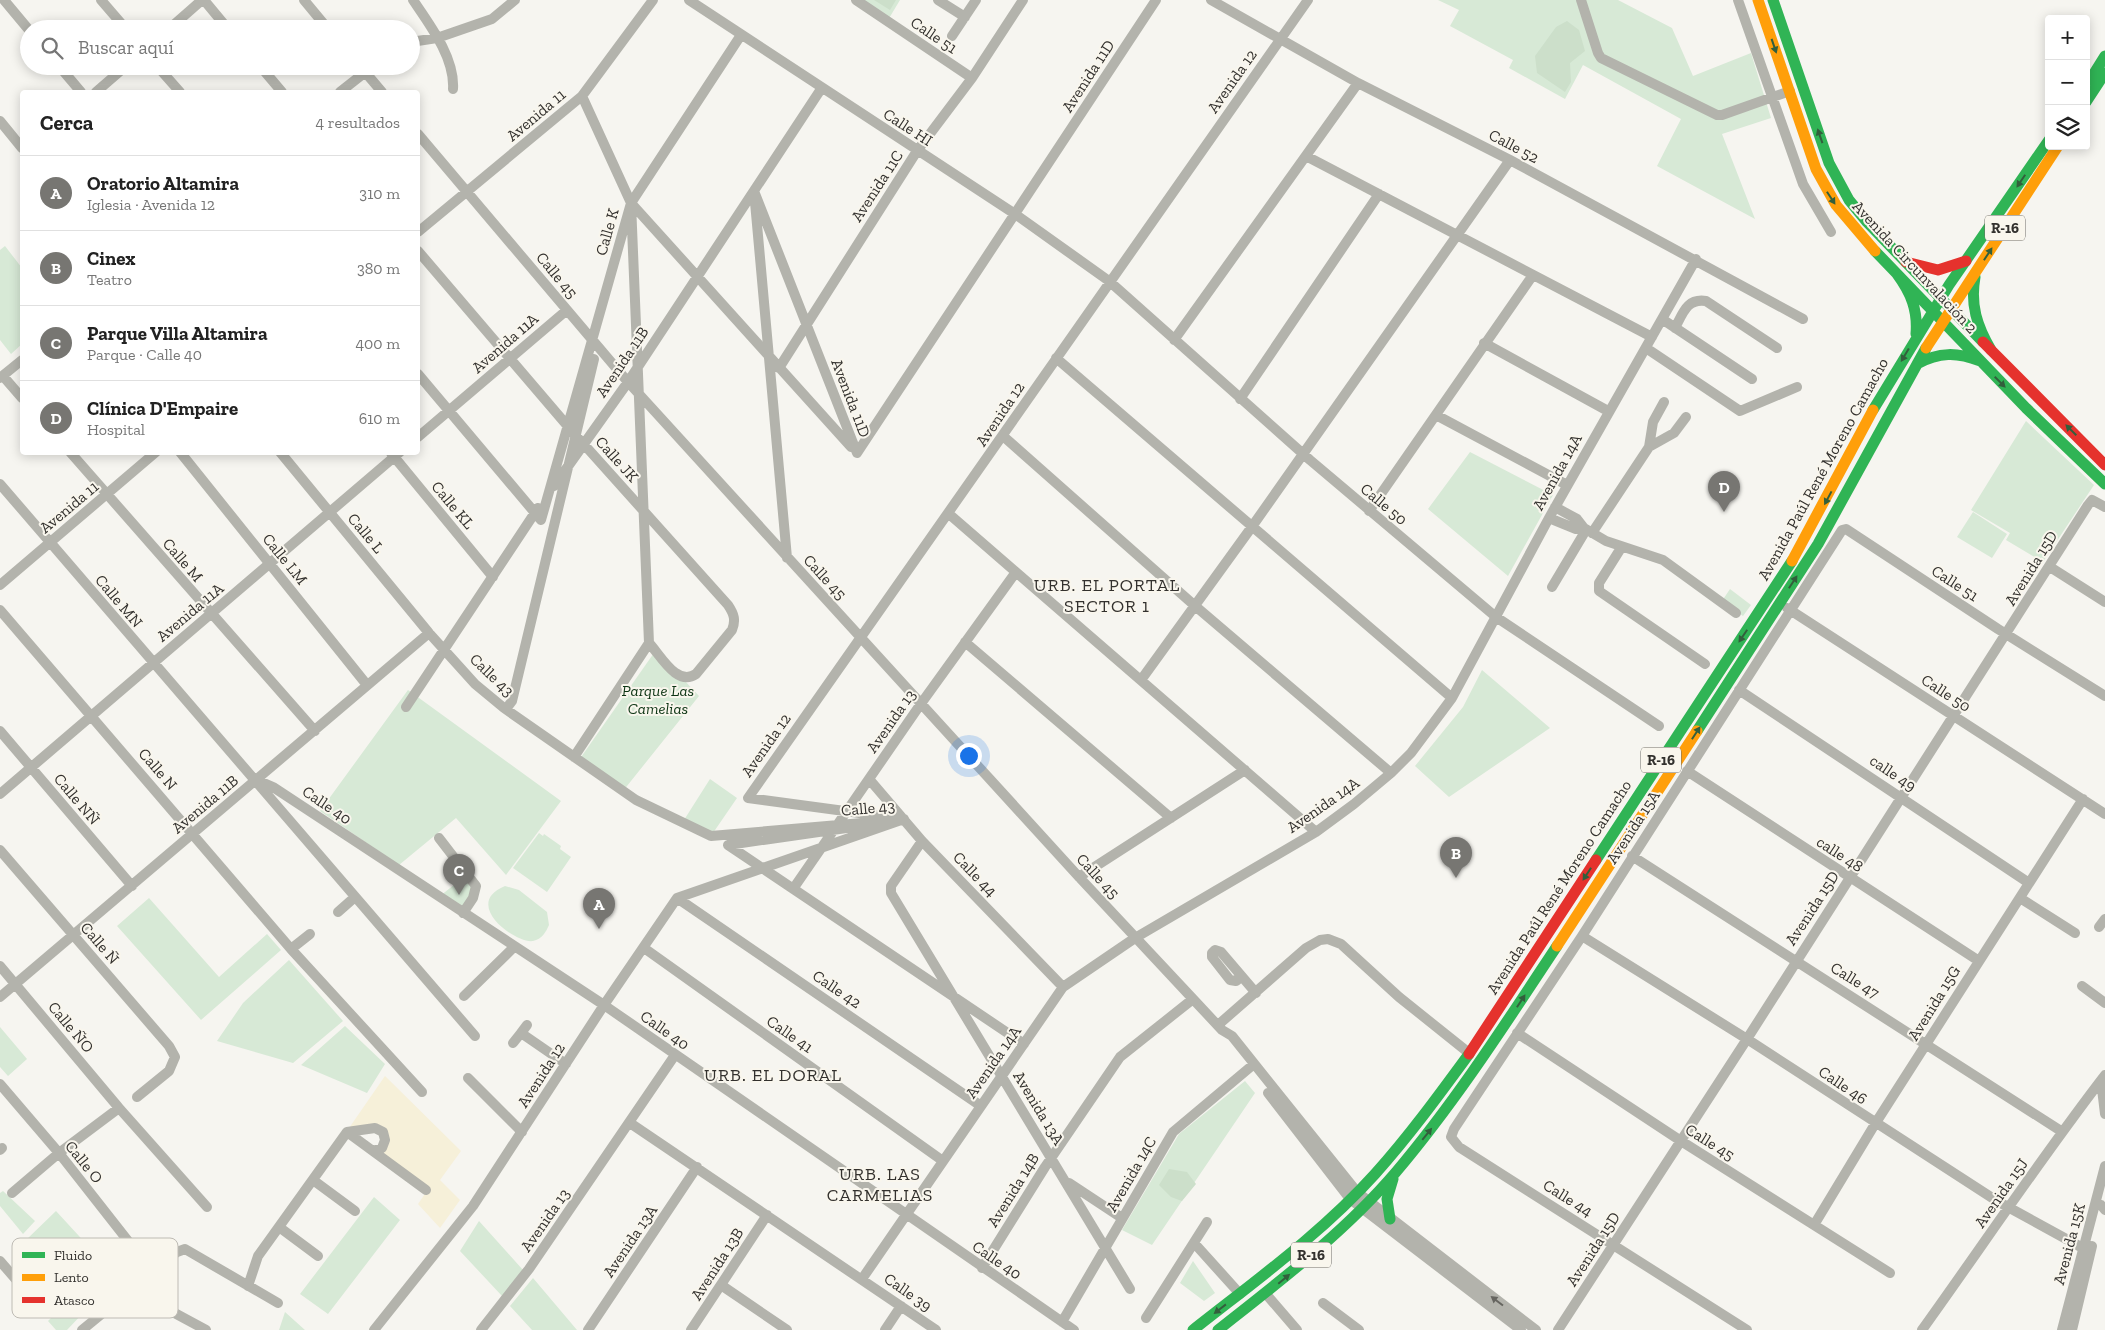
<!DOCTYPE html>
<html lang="es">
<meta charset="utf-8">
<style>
:root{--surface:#fff;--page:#f2f2f2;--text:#222;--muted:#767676;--line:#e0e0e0;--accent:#777672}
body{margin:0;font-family:"Zilla Slab",serif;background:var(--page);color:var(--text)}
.controls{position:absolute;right:15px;top:15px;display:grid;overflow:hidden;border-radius:5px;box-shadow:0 2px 12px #0003}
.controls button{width:45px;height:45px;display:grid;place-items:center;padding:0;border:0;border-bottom:1px solid var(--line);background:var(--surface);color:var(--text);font:25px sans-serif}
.you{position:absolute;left:968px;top:755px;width:18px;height:18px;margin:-12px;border:4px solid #fff;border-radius:50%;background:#1a73e8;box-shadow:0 0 0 8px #1a73e833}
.badge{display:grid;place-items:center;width:32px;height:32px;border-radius:50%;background:var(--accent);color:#fff;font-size:16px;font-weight:700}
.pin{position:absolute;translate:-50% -41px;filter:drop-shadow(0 1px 2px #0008)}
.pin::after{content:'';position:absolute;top:26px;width:18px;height:15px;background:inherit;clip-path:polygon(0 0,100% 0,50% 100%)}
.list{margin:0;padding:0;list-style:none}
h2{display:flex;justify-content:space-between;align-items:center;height:65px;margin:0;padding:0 20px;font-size:21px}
h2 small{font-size:16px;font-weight:400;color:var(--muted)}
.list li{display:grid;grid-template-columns:32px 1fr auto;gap:15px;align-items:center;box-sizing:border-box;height:75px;padding:0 20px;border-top:1px solid var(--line)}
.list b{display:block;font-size:19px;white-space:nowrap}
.list p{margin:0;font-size:16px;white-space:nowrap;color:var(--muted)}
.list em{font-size:16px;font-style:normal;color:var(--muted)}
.icon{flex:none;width:28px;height:28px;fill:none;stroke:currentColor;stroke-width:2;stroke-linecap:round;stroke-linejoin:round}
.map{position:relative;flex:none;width:2105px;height:1330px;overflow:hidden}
.search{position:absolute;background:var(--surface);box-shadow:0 2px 12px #0003;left:20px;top:20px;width:400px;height:55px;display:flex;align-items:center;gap:12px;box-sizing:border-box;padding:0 18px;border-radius:28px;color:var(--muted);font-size:19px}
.panel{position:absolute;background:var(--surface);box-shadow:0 2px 12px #0003;left:20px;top:90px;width:400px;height:365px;border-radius:5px}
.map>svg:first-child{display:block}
.green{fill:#d7e9d6}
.forest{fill:#ccdfca}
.sand{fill:#f6f0d9}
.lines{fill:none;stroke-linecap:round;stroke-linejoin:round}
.street{stroke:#b3b3ac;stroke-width:10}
.fast{stroke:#30b455;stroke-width:11}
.slow{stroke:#ff9f0a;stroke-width:11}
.jam{stroke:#e5322d;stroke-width:11}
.oneway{fill:#325f3c}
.oneway2{fill:#666560}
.labels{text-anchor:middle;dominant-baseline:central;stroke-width:4;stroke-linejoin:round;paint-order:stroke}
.shield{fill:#f9f6ed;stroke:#6e6c67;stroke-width:1}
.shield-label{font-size:15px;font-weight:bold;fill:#33312e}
.street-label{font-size:16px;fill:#33312e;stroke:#f9f6ed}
.park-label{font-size:16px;font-style:italic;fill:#0c3413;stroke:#f9f6ed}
.neighbourhood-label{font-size:18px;letter-spacing:1px;fill:#33312e;stroke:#f9f6ed}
.key{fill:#f9f6ed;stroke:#bebbb4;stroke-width:1}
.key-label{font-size:14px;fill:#33312e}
</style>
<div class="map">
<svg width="2105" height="1330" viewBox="0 0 2105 1330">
<rect width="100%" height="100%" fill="#f6f5f0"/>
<path class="green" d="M859 0H900L888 20Z
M1438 0H1618L1672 28 1693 76 1751 53 1771 118 1722 134 1755 219 1657 166 1681 119 1583 65 1565 99 1509 68 1513 60 1450 26 1459 10Z
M5 246 22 268V344L11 354 0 340V250Z
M2026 421 2094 485 2043 562 2006 540 2010 533 1971 510Z
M1470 452 1553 495 1508 576 1428 509Z
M1973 512 2007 534 1992 558 1957 537Z
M1730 589 1751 605 1743 616 1722 601Z
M656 650 699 696 623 791 579 760Z
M1482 670 1550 728 1449 797 1415 766 1463 707Z
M408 690 561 801 506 875 456 818 399 865 320 811Z
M710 779 737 798 713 833 684 820Z
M539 833 543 836 544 834 561 846 560 849 571 857 547 892 513 868Z
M464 877 477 893 465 913 440 896Z
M505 886 519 890 547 912 549 925C546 932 542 939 533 941 516 944 461 904 505 886Z
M149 898 219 977 267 934 281 950 201 1020 117 926Z
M289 960 343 1021 293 1063 217 1041 243 1003Z
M345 1026 385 1064 367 1093 301 1065Z
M0 1027 27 1059 8 1076 0 1067Z
M1245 1081 1255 1093 1152 1245 1122 1230 1179 1134Z
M3 1191 35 1221 23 1234 0 1206V1193Z
M374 1197 400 1220 328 1314 300 1294Z
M56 1211 102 1261 69 1288 26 1240Z
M479 1221 523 1270 502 1296 460 1251Z
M1193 1261 1215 1293 1204 1301 1180 1283Z
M533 1278 577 1330H532L510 1306Z
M71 1298 84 1312 67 1330H56L48 1321Z
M285 1312 305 1330H279Z"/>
<path class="forest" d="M874 0H896L890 10Z
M1567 21 1579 30 1585 51 1570 63 1571 82 1565 92 1537 73 1535 56 1556 27Z
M1169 1169 1187 1172 1196 1184 1182 1201 1171 1197 1159 1185Z"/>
<path class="sand" d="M385 1076 461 1151 440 1180 460 1200 440 1228 418 1204 427 1191 375 1151 383 1148V1131H347Z"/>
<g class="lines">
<path class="street" d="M4 0 29 30
M101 0 126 29
M204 0 228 29
M304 0 328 29
M413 0C430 25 455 58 453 89
M689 0 1015 214 1109 281 1310 460 1496 617 1659 726
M856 0 972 78
M938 0 965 17
M1211 0 1358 83 1510 160 1803 319
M1581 0 1598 53 1601 58 1717 115H1722L1790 91
M1738 0 1803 184 1831 232
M169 29 202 0
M952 36 976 0
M411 42 437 38 492 19 515 0
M59 66 81 92
M157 66 180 92
M260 66 282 92
M360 66 382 92
M96 92 126 66
M340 92 373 66
M582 96 631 203 851 447
M0 121 22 148
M418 134 628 382 1079 877 1193 999 1222 1030 1232 1036 1357 1192 1536 1330
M1306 156 1652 337
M630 209 631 203 741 35
M418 232 582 96 653 0
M418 251 583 444 589 450 728 605C734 614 736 620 732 630L696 674C677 687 661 656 649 643L631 203 541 520 418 374
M1662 319 1752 379
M1675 328C1683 313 1687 298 1706 301L1777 348
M1174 340 1358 83
M1484 343 1608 411
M1646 348 1740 411 1797 387
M1056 358 1452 698
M779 368 917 151 972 78 1023 0
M3 376 22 398
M0 378 22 360
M1240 399 1379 194
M1436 415 1567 485
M1003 436 1194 605 1391 773
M418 437 567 310
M1649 447 1674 433 1686 417
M70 452 315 731
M180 452 367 685
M280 452 429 633 475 684 504 708 636 800 711 836 886 821
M391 453 493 577
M0 484 475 1036
M554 486 628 382 821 89
M1555 507 1577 519 1584 528 1606 541 1663 560 1736 613
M1369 511 1533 275
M949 514 1316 832
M1549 518 1576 529 1584 528
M1592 533 1649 447 1653 422 1664 402
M1621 548 1599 583V591L1705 664
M787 558 754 191 857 453 1156 0
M2050 567 2105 602
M0 585 156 452
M1552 587 1586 530
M1787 608 2105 814
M0 610 291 949 422 1092
M965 642 1171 818
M1141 680 1251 528 1510 160
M1739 690 2029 883
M406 707 538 508
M506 709 512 701 594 359
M0 731 132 886
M574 757 649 643
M1687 771 1979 961
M869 779 922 841 1063 987
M257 780 273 787 604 1005 1074 1330
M0 794 400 452
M881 823 728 845 1024 1044
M439 838 476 886 473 898 463 913
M922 841 891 886V893L1130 1289
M0 850 169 1046 175 1057 169 1071 137 1097
M1632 856 2061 1131
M1079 877 1245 770
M793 889 920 705 1016 572
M677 898 981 1106
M2020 898 2075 933
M338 912 355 897
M2099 927 2105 919
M1582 936 1747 1039 1997 1201 2090 1252
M644 948 943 1161
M291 949 310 934
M0 966 119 1108 207 1207
M1241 977 1236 981 1230 980 1212 957V953L1215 950 1221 952 1256 993
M2082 986 2105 1003
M464 996 514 947
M0 997 429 633
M527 1025 521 1033 566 1064
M1218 1025 1306 948 1320 940 1328 939 1341 944 1399 997 1469 1053
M1517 1033 1681 1141 1890 1273
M513 1043 521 1033
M468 1078 522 1132
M2104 1079 2102 1089 2105 1114
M0 1084 59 1153 143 1260
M1268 1093 1350 1199 1521 1330
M630 1123 936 1330
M347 1132 375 1128 383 1132 385 1140 382 1148 373 1151
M0 1150 2 1148
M313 1180 355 1211
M1069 1183 1122 1218
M12 1193 59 1153 119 1108
M2101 1205 2105 1210
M1814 1225 1875 1124 2083 799
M279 1227 318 1256
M1195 1244 1240 1294
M0 1261 44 1312
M982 1268 1045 1167 1120 1057 1193 999
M862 1279 1063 987 1135 938 1316 832 1354 804 1391 773 1411 753 1452 698 1549 518 1696 259
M721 1285 787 1330
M248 1286 258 1256 347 1132 426 1190
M130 1289 206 1330
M1266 1294 1297 1330
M1323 1303 1359 1330
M1146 1318 1207 1222
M1062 1322 1173 1132 1254 1064
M82 1330 177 1252 185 1249 278 1303
M374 1330 473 1206 604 1005 677 898 904 819 748 798 1308 0
M481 1330 529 1269 675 1055
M588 1330 697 1167
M691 1330 767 1215
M885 1330 901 1306
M1558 1330 1747 1039 2088 505 2092 500 2105 507
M1747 1330 1459 1147 1451 1137 1454 1129 1582 936 1842 530 1846 529 1998 629 2105 696
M1922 1330C1983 1245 2041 1158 2105 1075
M2062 1330 2105 1166
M2072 1330 2092 1246"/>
<path class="fast" d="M1773 0 1829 163 1849 200 1867 222 1983 342
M2090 80 2105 56
M2086 102 2105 73
M1875 251 2026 408 2105 484
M1897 274C1911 293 1918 310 1916 334
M1975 277C1970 305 1977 326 1991 350
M1917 364C1939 352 1957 352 1980 361
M1873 410 1949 285 2049 140
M1697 731 1818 544 1926 348
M1596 860 1792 561
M1390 1219 1387 1199 1393 1179
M1193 1330C1255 1281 1322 1233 1375 1174 1409 1136 1439 1095 1469 1054
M1218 1330C1280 1281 1345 1232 1396 1172 1456 1101 1506 1023 1557 946"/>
<path class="slow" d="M1758 0 1816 169 1836 205 1875 251
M1926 348 2058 146
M1792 561 1873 410
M1557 946 1697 731"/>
<path class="jam" d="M1906 262 1938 270 1966 261
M1983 342 2105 465
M1469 1054 1596 860"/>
</g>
<defs><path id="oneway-solid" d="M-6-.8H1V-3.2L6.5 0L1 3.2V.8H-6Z" transform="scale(1.25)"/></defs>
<g class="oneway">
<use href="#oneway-solid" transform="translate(1774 46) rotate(71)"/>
<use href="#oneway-solid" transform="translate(1820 136) rotate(-109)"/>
<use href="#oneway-solid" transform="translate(2021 181) rotate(124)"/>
<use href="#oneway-solid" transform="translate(1831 198) rotate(57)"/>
<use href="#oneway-solid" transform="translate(1988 254) rotate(-57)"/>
<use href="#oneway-solid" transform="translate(1905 355) rotate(121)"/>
<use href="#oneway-solid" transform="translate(2000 382) rotate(45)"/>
<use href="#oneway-solid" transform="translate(2071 430) rotate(-135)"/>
<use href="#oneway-solid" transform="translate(1828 498) rotate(118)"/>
<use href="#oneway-solid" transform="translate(1793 582) rotate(-57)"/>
<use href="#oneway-solid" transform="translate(1743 636) rotate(124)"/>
<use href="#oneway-solid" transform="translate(1696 733) rotate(-57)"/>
<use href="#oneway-solid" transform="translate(1587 874) rotate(123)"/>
<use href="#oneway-solid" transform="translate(1521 1001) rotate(-57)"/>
<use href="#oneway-solid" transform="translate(1427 1134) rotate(-51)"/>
<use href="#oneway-solid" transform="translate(1284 1279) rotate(-40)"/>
<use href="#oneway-solid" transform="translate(1220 1309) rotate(142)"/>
</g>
<use class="oneway2" href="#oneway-solid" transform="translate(1497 1301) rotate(-143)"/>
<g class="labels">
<g class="shield">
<rect x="1985" y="215.5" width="40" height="25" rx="4"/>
<rect x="1641" y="747.5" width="40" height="25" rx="4"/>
<rect x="1291" y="1242.5" width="40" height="25" rx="4"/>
</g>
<g class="shield-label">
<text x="2005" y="228">R-16</text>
<text x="1661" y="760">R-16</text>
<text x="1311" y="1255">R-16</text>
</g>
<g class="street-label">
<text transform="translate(934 35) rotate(34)">Calle 51</text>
<text transform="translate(1088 76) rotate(-57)">Avenida 11D</text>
<text transform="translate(1232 81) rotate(-55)">Avenida 12</text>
<text transform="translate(536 115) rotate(-40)">Avenida 11</text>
<text transform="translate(908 127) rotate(33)">Calle HI</text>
<text transform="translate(1514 146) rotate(28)">Calle 52</text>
<text transform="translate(877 186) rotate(-57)">Avenida 11C</text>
<text transform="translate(607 232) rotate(-74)">Calle K</text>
<text transform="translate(1915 267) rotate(47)">Avenida Circunvalación 2</text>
<text transform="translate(557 275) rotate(50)">Calle 45</text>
<text transform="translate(505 343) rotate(-41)">Avenida 11A</text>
<text transform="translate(622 362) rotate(-56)">Avenida 11B</text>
<text transform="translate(851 398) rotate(69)">Avenida 11D</text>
<text transform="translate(1000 414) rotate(-56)">Avenida 12</text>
<text transform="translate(617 459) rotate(48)">Calle JK</text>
<text transform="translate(1823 469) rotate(-61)">Avenida Paúl René Moreno Camacho</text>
<text transform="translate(1557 472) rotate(-61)">Avenida 14A</text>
<text transform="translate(1384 504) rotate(40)">Calle 50</text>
<text transform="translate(453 505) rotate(50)">Calle KL</text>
<text transform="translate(69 507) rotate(-40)">Avenida 11</text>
<text transform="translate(366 533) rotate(50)">Calle L</text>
<text transform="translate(285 559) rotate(51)">Calle LM</text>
<text transform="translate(183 560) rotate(49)">Calle M</text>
<text transform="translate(2031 568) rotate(-58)">Avenida 15D</text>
<text transform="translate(825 577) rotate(47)">Calle 45</text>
<text transform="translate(1955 583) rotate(33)">Calle 51</text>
<text transform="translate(119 601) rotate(50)">Calle MN</text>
<text transform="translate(190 612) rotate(-40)">Avenida 11A</text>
<text transform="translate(492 675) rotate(44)">Calle 43</text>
<text transform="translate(1946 693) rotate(33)">Calle 50</text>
<text transform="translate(891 721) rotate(-55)">Avenida 13</text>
<text transform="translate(766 745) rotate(-55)">Avenida 12</text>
<text transform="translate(158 769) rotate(49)">Calle N</text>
<text transform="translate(1893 773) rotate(34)">calle 49</text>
<text transform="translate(77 799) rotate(50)">Calle NÑ</text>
<text transform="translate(205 804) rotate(-40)">Avenida 11B</text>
<text transform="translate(327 805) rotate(34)">Calle 40</text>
<text transform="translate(1323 805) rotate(-35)">Avenida 14A</text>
<text transform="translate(868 808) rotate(-5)">Calle 43</text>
<text transform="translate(1633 827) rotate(-57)">Avenida 15A</text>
<text transform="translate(1840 854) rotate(33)">calle 48</text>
<text transform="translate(975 874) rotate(46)">Calle 44</text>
<text transform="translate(1098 876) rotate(47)">Calle 45</text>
<text transform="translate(1559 887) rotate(-57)">Avenida Paúl René Moreno Camacho</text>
<text transform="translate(1812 908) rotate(-57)">Avenida 15D</text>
<text transform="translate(100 943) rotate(49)">Calle Ñ</text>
<text transform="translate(1855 980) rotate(32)">Calle 47</text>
<text transform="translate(837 989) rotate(34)">Calle 42</text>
<text transform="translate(1934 1003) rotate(-58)">Avenida 15G</text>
<text transform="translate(71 1027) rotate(50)">Calle ÑO</text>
<text transform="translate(665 1030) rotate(35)">Calle 40</text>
<text transform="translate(790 1034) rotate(35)">Calle 41</text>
<text transform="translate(993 1062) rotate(-55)">Avenida 14A</text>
<text transform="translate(541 1075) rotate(-57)">Avenida 12</text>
<text transform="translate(1843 1085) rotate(34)">Calle 46</text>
<text transform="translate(1039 1108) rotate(59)">Avenida 13A</text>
<text transform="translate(1710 1142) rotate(32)">Calle 45</text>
<text transform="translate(84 1162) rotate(51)">Calle O</text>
<text transform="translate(1131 1174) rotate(-60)">Avenida 14C</text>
<text transform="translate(1013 1190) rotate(-58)">Avenida 14B</text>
<text transform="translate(2001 1193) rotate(-55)">Avenida 15J</text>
<text transform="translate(1568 1198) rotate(32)">Calle 44</text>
<text transform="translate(545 1220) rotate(-55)">Avenida 13</text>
<text transform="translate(630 1241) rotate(-56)">Avenida 13A</text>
<text transform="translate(2069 1244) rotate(-75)">Avenida 15K</text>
<text transform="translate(1593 1249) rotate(-57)">Avenida 15D</text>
<text transform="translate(997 1260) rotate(34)">Calle 40</text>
<text transform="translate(717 1264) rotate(-57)">Avenida 13B</text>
<text transform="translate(908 1292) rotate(35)">Calle 39</text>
</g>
<g class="park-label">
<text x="658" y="690">Parque Las<tspan x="658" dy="18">Camelias</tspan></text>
</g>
<g class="neighbourhood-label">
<text x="1107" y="585">URB. EL PORTAL<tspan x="1107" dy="21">SECTOR 1</tspan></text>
<text x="773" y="1075">URB. EL DORAL</text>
<text x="880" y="1174">URB. LAS<tspan x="880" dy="21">CARMELIAS</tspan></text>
</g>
</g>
<rect x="12" y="1238" width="166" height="80" rx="8" class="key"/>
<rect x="22" y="1252" width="23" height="6" fill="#30b455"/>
<rect x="22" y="1274" width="23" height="7" fill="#ff9f0a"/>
<rect x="22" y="1297" width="23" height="6" fill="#e5322d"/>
<g class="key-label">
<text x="54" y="1260">Fluido</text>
<text x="54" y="1282">Lento</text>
<text x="54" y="1305">Atasco</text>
</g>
</svg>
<div class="controls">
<button>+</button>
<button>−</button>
<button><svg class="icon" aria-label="layers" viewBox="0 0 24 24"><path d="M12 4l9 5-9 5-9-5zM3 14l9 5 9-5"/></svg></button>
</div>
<div class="you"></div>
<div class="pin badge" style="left:599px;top:929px">A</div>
<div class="pin badge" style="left:1456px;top:878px">B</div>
<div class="pin badge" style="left:459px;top:895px">C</div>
<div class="pin badge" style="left:1724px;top:512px">D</div>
<div class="search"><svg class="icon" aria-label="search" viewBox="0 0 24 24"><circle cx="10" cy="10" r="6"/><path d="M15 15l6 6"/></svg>Buscar aquí</div>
<section class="panel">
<h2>Cerca<small>4 resultados</small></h2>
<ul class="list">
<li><span class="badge">A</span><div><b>Oratorio Altamira</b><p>Iglesia · Avenida 12</p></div><em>310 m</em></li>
<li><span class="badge">B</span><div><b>Cinex</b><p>Teatro</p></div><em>380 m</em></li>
<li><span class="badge">C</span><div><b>Parque Villa Altamira</b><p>Parque · Calle 40</p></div><em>400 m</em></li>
<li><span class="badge">D</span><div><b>Clínica D'Empaire</b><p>Hospital</p></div><em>610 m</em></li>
</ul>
</section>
</div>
